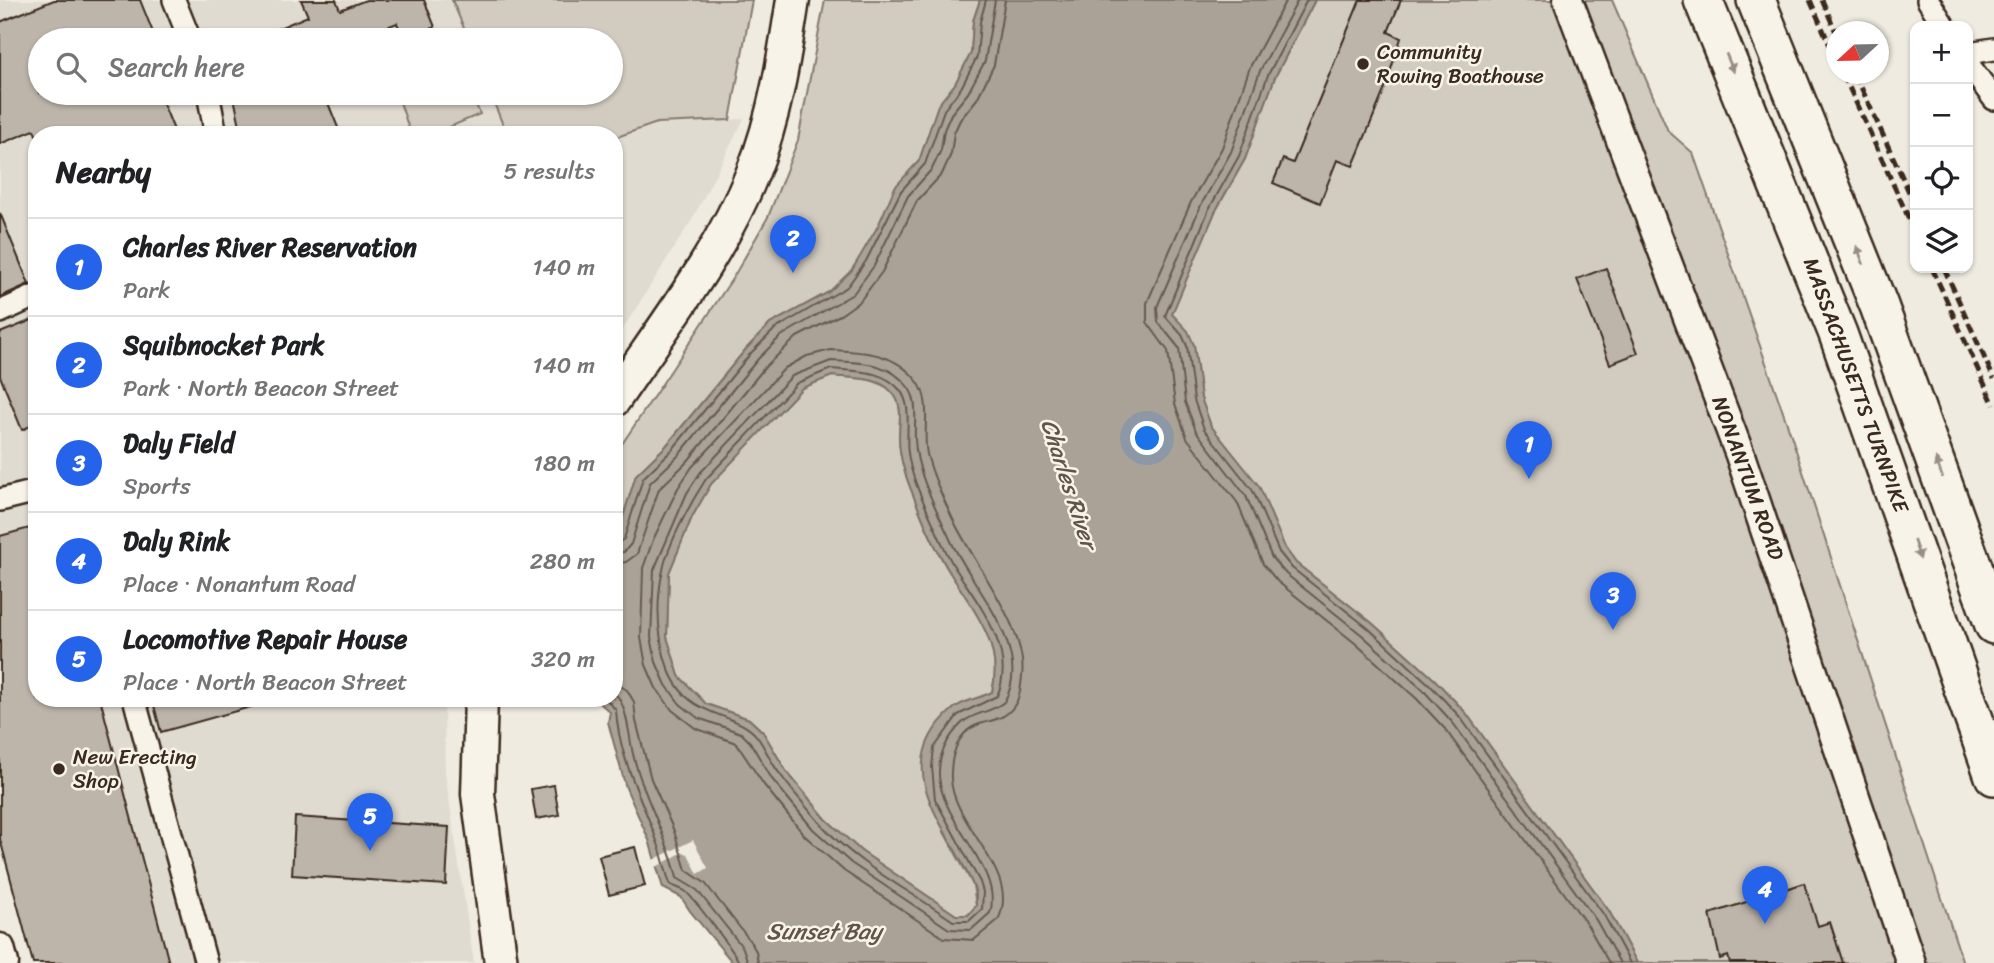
<!DOCTYPE html>
<meta charset="utf-8">
<style>
:root{--surface:#fff;--page:#f6f6f6;--text:#202124;--muted:#757577;--line:#e0e0e0;--accent:#2563eb}
body{margin:0;font-family:Sriracha,sans-serif;background:var(--page);color:var(--text)}
.controls{position:absolute;right:21px;top:21px;display:grid;overflow:hidden;border-radius:14px;box-shadow:0 2px 5px #0004}
.controls button{width:63px;height:63px;display:grid;place-items:center;padding:0;border:0;border-bottom:2px solid var(--line);background:var(--surface);color:var(--text);font:35px sans-serif}
.compass{position:absolute;left:1826px;top:21px;width:63px;height:63px;border-radius:50%;background:var(--surface);box-shadow:0 2px 5px #0004;rotate:248deg}
.you{position:absolute;left:1148px;top:439px;width:24px;height:24px;margin:-18px;border:5px solid #fff;border-radius:50%;background:#1a73e8;box-shadow:0 0 0 10px #1a73e833}
.badge{display:grid;place-items:center;width:46px;height:46px;border-radius:50%;background:var(--accent);color:#fff;font-size:23px;font-weight:700}
.pin{position:absolute;translate:-50% -58px;filter:drop-shadow(0 2px 4px #0008)}
.pin::after{content:'';position:absolute;top:37px;width:24px;height:21px;background:inherit;clip-path:polygon(0 0,100% 0,50% 100%)}
.list{margin:0;padding:0;list-style:none}
h2{display:flex;justify-content:space-between;align-items:center;height:91px;margin:0;padding:0 28px;font-size:30px}
h2 small{font-size:23px;font-weight:400;color:var(--muted)}
.list li{display:grid;grid-template-columns:46px 1fr auto;gap:21px;align-items:center;box-sizing:border-box;height:98px;padding:0 28px;border-top:2px solid var(--line)}
.list b{display:block;font-size:26px;white-space:nowrap}
.list p{margin:0;font-size:23px;white-space:nowrap;color:var(--muted)}
.list em{font-size:23px;font-style:normal;color:var(--muted)}
.icon{flex:none;width:38px;height:38px;fill:none;stroke:currentColor;stroke-width:2;stroke-linecap:round;stroke-linejoin:round}
.map{position:relative;flex:none;width:1994px;height:963px;overflow:hidden}
.search{position:absolute;background:var(--surface);box-shadow:0 2px 5px #0004;left:28px;top:28px;width:595px;height:77px;display:flex;align-items:center;gap:18px;box-sizing:border-box;padding:0 24px;border-radius:38px;color:var(--muted);font-size:26px}
.panel{position:absolute;background:var(--surface);box-shadow:0 2px 5px #0004;left:28px;top:126px;width:595px;height:581px;border-radius:28px}
.map>svg:first-child{display:block}
.built{fill:#e0dbd0}
.green{fill:#d1cbc0;stroke:#867a6f;stroke-width:2}
.water{fill:#aaa296;stroke:#7e7266;stroke-width:2;fill-rule:evenodd}
.pier{fill:#efebe0}
.lines{fill:none;stroke-linecap:round;stroke-linejoin:round}
.shore{stroke:#675a4e;stroke-width:2}
.building{fill:#bdb5aa;stroke:#3b2a1e;stroke-width:2}
.street-casing{stroke:#3b2a1e;stroke-width:26}
.secondary-casing{stroke:#3b2a1e;stroke-width:33}
.primary-casing{stroke:#3b2a1e;stroke-width:37}
.highway-casing{stroke:#3b2a1e;stroke-width:42}
.street{stroke:#f7f3e8;stroke-width:21}
.secondary{stroke:#f7f3e8;stroke-width:28}
.primary{stroke:#f7f3e8;stroke-width:32}
.highway{stroke:#f7f3e8;stroke-width:37}
.rail{stroke:#3b2a1e;stroke-width:5;stroke-dasharray:10 5;stroke-linecap:butt}
.oneway{fill:#998e83}
.poi-dot{fill:#3b2a1e;stroke:#f7f3e8;stroke-width:2.5}
.labels{text-anchor:middle;dominant-baseline:central;stroke-width:5;stroke-linejoin:round;paint-order:stroke}
.poi-label{font-size:21px;fill:#3b2a1e;stroke:#f7f3e8;text-anchor:start}
.street-label{font-size:21px;fill:#3b2a1e;stroke:#f7f3e8}
.water-label{font-size:23px;font-style:italic;fill:#625448;stroke:#f7f3e8}
</style>
<div class="map">
<svg width="1994" height="963" viewBox="0 0 1994 963">
<rect width="100%" height="100%" fill="#efebe0"/>
<filter id="ink" filterUnits="userSpaceOnUse"><feTurbulence type="fractalNoise" baseFrequency=".0143" numOctaves="2"/><feDisplacementMap in="SourceGraphic" scale="14" xChannelSelector="R" yChannelSelector="G"/><feConvolveMatrix kernelMatrix="1 2 1 2 8 2 1 2 1" color-interpolation-filters="sRGB"/></filter>
<g filter="url(#ink)">
<path class="built" d="M0 0H452L469 40H40V93H490L507 135H37V698H444L445 773 474 963H35L0 835Z
M744 119 693 218 614 343V138L657 123Z"/>
<path class="green" d="M452 0H752L730 120 657 123 614 138V135H542L538 127 507 135 490 93H611V40H469Z
M825 0H980L973 21 971 53 955 84 938 106 919 161 907 174 861 257 843 281 829 292 770 324 746 349 666 446 636 475 614 546V456L734 276 768 217 798 140Z
M1315 0H1612L1668 131 1693 153 1792 438 1963 963H1637L1609 911 1466 713 1435 680 1372 623 1296 563 1285 548 1259 487 1211 426 1201 398 1194 345 1171 314 1215 212 1245 159 1275 77Z
M397 93H471L480 114 431 135H411Z
M832 376C853 379 881 375 895 396 903 407 899 424 899 437 899 467 914 496 925 524 933 542 941 559 952 576 975 611 1004 647 992 692 979 699 966 701 953 709L944 832 973 885 976 906 968 915H956L861 851 826 819 786 771 763 732 749 719 706 704 679 676 667 637 669 572 692 517 711 484 802 388Z"/>
<path class="water" d="M980 0H1315L1275 77 1245 159 1215 212 1172 314 1188 331 1194 345 1201 398 1211 426 1259 486 1285 548 1296 563 1372 623 1435 680 1466 713 1609 911 1637 963H733L690 911 681 897 663 888 649 840 626 788 608 722 610 712 594 698H614V546L636 475 666 446 746 349 770 324 829 292 852 270 878 226 895 187 919 161 938 105 955 84 971 53 973 21ZM832 376C853 379 881 375 895 396 903 408 899 424 899 437 899 467 914 496 925 524 933 542 941 559 952 576 975 611 1004 647 992 692 979 699 965 699 953 709 882 770 955 833 976 893V906L968 915H956L861 851 826 819 786 771 763 732 749 719 706 704 679 676 667 637 669 573 692 517 711 484 802 388Z"/>
<path class="pier" d="M693 840 708 868 698 874 688 854 683 852 656 867 653 860Z"/>
<g class="lines">
<path class="shore" d="M1286 0 1250 67 1222 148 1191 202 1147 303V322L1168 351 1175 404 1187 438 1237 502 1263 564 1278 582 1355 643 1417 699 1445 729 1588 926 1609 963
M1298 0 1260 71 1231 152 1201 205 1157 307 1158 322 1179 348 1185 402 1196 431 1246 496 1272 558 1286 574 1362 635 1424 691 1453 723 1596 920 1620 963
M1307 0 1268 75 1239 156 1209 209 1165 316 1182 335 1187 346 1194 400 1204 429 1253 491 1279 552 1292 568 1368 628 1430 685 1460 717 1604 915 1630 963
M831 350C864 352 895 352 917 381 933 402 922 430 927 454 932 474 941 494 950 513 969 558 1029 629 1022 676 1021 686 1020 698 1014 706 1005 720 990 720 977 725 956 733 950 760 951 779 953 826 1022 873 998 920L974 940 944 938 844 871 805 836 764 785 736 743 695 728 672 710 656 688 646 665 641 638 643 568 653 540 678 488 692 467 785 368 807 356Z
M831 361C860 363 889 361 908 387 919 401 914 422 915 439 916 473 936 508 950 539 969 583 1036 650 1004 702 991 713 974 712 962 723 891 794 1008 854 990 913L971 930 949 929 851 863 813 829 772 779 750 742 741 733 698 718 680 704 666 685 656 662 651 637 654 570 687 493 700 473 792 376Z
M831 369C857 372 882 369 900 390 913 406 905 434 908 453 911 477 923 501 933 523 940 539 947 556 957 571 980 606 1017 652 997 696L958 715 934 748 932 767 935 799 980 882 983 892 982 909 969 921H953C909 890 856 864 820 823 807 808 792 791 780 774 771 763 766 749 758 738 743 717 710 717 690 700 657 673 654 609 663 570 668 544 691 502 706 479L797 383Z
M614 545 624 539 643 478 672 450 751 353 775 329 847 287 866 261 901 191 925 164 944 110 961 88 977 57 980 22 986 0
M614 553 624 552 631 544 650 483 678 456 758 359 781 336 853 294 874 266 908 196 932 169 941 150 944 130 951 114 968 93 985 61 995 0
M614 564 626 562 637 554 659 489 687 462 766 366 797 337 842 314 860 301 882 272 917 201 942 174 951 154 954 133 960 120 977 99 994 65 1005 0
M614 682 627 690 634 702 636 721 651 779 674 831 686 870 705 883 748 938 756 951 758 963
M614 693C627 702 629 737 633 754 643 797 667 835 677 878L697 890 743 948 748 963
M605 698 616 710C619 758 641 797 657 841 663 856 665 870 670 884 674 887 680 888 685 891 691 895 738 956 739 963"/>
</g>
<path class="building" d="M54 0H140L156 40H40V93H159L176 135H36L34 130 0 144V22Z
M301 0H336L340 10 366 0H424L435 27 404 40 397 23 354 40H250L308 16Z
M1360 0H1401L1388 32 1401 38 1384 91 1353 166 1337 160 1320 203 1273 183 1283 159 1293 163Z
M233 93H324L341 135H242Z
M0 213 29 284 0 297Z
M1606 268 1638 353 1610 364 1577 279Z
M37 318V423L22 430 0 376V333Z
M37 526V698H100L169 963H33L0 839V536Z
M152 698H264L265 703 161 732Z
M554 785 559 815 536 819 531 789Z
M295 817 449 827 446 885 292 875Z
M635 847 645 886 609 895 599 856Z
M1804 883 1818 926 1830 922 1843 963H1730L1728 956 1720 959 1710 914Z"/>
<g class="lines">
<defs>
<path id="street" d="M174 0 190 40
M1928 0 1944 26
M1968 53 1994 49
M1968 64 1994 99
M208 93 216 135
M0 312 37 295
M0 500 37 491
M134 698 206 963"/>
<path id="secondary" d="M1568 0 1740 455 1911 963
M0 948 4 963"/>
<path id="primary" d="M614 400C663 327 720 255 753 172 775 117 784 58 793 0
M481 698 478 794 501 963"/>
<path id="highway" d="M1703 0 1838 334 1994 776
M1756 0 1879 306 1994 625"/>
</defs>
<use href="#street" class="street-casing"/>
<use href="#secondary" class="secondary-casing"/>
<use href="#primary" class="primary-casing"/>
<use href="#highway" class="highway-casing"/>
<use href="#street" class="street"/>
<use href="#secondary" class="secondary"/>
<use href="#primary" class="primary"/>
<use href="#highway" class="highway"/>
<path class="rail" d="M1810 0 1836 59
M1822 0 1836 32
M1843 74 1915 232
M1855 74 1915 205
M1932 268 1994 405
M1944 268 1994 379"/>
</g>
<defs><path id="oneway-solid" d="M-6-.8H1V-3.2L6.5 0L1 3.2V.8H-6Z" transform="scale(1.75)"/></defs>
<g class="oneway">
<use href="#oneway-solid" transform="translate(1730 63) rotate(67)"/>
<use href="#oneway-solid" transform="translate(1860 255) rotate(-111)"/>
<use href="#oneway-solid" transform="translate(1939 468) rotate(-110)"/>
<use href="#oneway-solid" transform="translate(1917 550) rotate(71)"/>
</g>
</g>
<g class="poi-dot">
<circle cx="1363" cy="64" r="7"/>
<circle cx="59" cy="769" r="7"/>
</g>
<g class="labels">
<g class="poi-label">
<text x="1377" y="52">Community<tspan x="1377" dy="24">Rowing Boathouse</tspan></text>
<text x="73" y="757">New Erecting<tspan x="73" dy="24">Shop</tspan></text>
</g>
<g class="street-label">
<text transform="translate(1856 385) rotate(70)">MASSACHUSETTS TURNPIKE</text>
<text transform="translate(1748 478) rotate(70)">NONANTUM ROAD</text>
</g>
<g class="water-label">
<text transform="translate(1069 484) rotate(72)">Charles River</text>
<text x="824" y="931">Sunset Bay</text>
</g>
</g>
</svg>
<div class="controls">
<button>+</button>
<button>−</button>
<button><svg class="icon" aria-label="locate" viewBox="0 0 24 24"><circle cx="12" cy="12" r="6"/><path d="M12 2v4M12 18v4M2 12h4M18 12h4"/></svg></button>
<button><svg class="icon" aria-label="layers" viewBox="0 0 24 24"><path d="M12 4l9 5-9 5-9-5zM3 14l9 5 9-5"/></svg></button>
</div>
<svg class="compass" viewBox="-18 -18 36 36"><path d="M0-13l5 13h-10z" fill="#e53935"/><path d="M0 13l5-13h-10z" fill="#757577"/></svg>
<div class="you"></div>
<div class="pin badge" style="left:1529px;top:479px">1</div>
<div class="pin badge" style="left:793px;top:273px">2</div>
<div class="pin badge" style="left:1613px;top:630px">3</div>
<div class="pin badge" style="left:1765px;top:924px">4</div>
<div class="pin badge" style="left:370px;top:851px">5</div>
<div class="search"><svg class="icon" aria-label="search" viewBox="0 0 24 24"><circle cx="10" cy="10" r="6"/><path d="M15 15l6 6"/></svg>Search here</div>
<section class="panel">
<h2>Nearby<small>5 results</small></h2>
<ul class="list">
<li><span class="badge">1</span><div><b>Charles River Reservation</b><p>Park</p></div><em>140 m</em></li>
<li><span class="badge">2</span><div><b>Squibnocket Park</b><p>Park · North Beacon Street</p></div><em>140 m</em></li>
<li><span class="badge">3</span><div><b>Daly Field</b><p>Sports</p></div><em>180 m</em></li>
<li><span class="badge">4</span><div><b>Daly Rink</b><p>Place · Nonantum Road</p></div><em>280 m</em></li>
<li><span class="badge">5</span><div><b>Locomotive Repair House</b><p>Place · North Beacon Street</p></div><em>320 m</em></li>
</ul>
</section>
</div>
